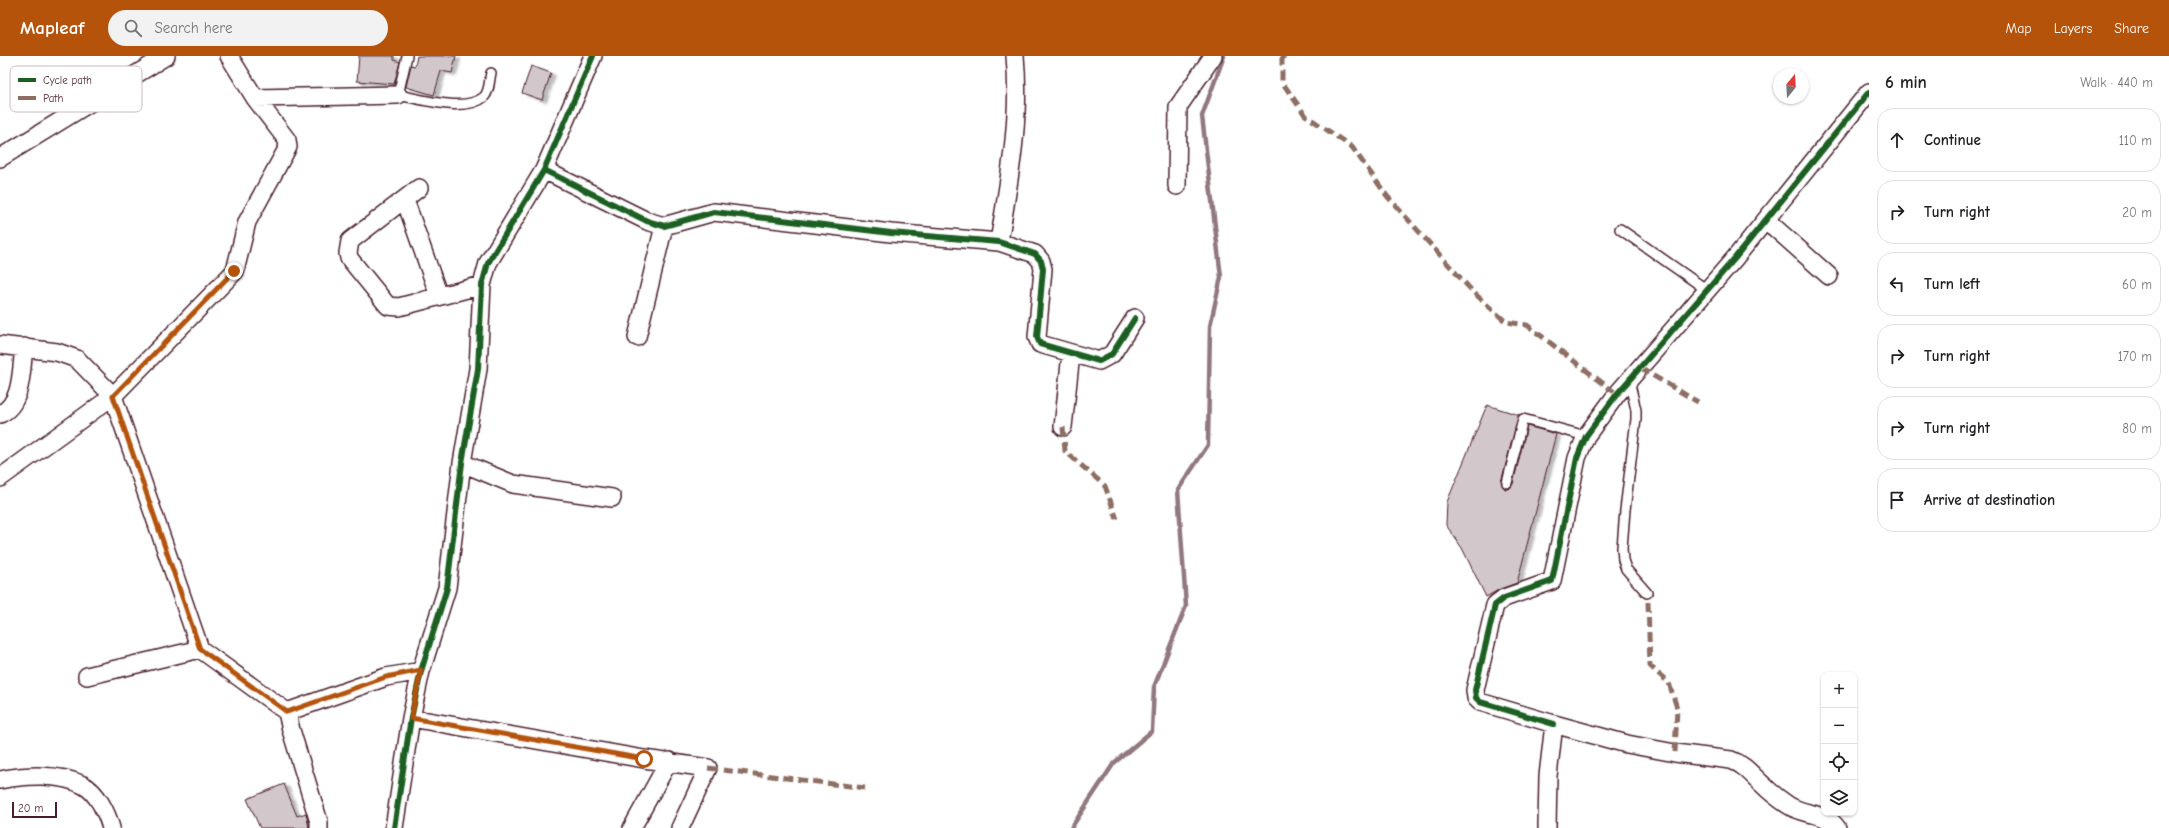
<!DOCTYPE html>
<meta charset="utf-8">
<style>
:root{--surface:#fff;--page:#f2f2f2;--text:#202124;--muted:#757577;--line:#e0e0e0;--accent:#b45309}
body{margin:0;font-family:"Comic Neue",sans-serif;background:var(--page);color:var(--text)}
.controls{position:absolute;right:12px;bottom:12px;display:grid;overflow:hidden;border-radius:8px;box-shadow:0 1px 3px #0004}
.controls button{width:36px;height:36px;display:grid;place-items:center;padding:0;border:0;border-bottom:1px solid var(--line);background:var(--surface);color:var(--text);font:20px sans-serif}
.compass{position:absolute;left:1773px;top:12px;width:36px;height:36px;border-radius:50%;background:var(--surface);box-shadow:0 1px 3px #0004;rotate:18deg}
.scale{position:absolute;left:12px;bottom:10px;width:45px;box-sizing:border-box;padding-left:4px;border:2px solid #4a1f2b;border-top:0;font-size:11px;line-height:14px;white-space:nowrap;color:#4a1f2b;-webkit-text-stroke:3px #fff;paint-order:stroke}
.stop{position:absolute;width:12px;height:12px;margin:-9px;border:3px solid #b45309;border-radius:50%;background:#fff}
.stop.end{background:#b45309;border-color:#fff;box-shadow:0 1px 4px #0008}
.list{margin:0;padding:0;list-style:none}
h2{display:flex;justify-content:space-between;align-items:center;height:52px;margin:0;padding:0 16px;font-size:17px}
h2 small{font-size:13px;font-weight:400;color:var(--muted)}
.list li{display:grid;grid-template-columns:26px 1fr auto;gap:12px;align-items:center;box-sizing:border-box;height:64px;margin:0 8px 8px;padding:0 8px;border:1px solid var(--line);border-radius:16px}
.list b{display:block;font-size:15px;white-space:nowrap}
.list em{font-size:13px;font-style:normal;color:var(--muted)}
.icon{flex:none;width:22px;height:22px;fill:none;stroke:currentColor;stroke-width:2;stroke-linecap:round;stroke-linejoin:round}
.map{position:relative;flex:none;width:1869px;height:772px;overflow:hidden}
header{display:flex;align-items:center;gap:24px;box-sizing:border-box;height:56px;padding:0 20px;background:var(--accent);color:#fff}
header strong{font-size:19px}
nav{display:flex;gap:22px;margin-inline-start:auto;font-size:14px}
.search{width:280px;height:36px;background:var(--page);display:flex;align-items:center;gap:10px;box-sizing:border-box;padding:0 14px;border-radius:22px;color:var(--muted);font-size:15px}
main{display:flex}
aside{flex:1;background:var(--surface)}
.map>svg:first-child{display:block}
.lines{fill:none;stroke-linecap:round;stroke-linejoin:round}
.stream{stroke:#91787e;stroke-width:4.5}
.building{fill:#d2c7cb;stroke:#4a1f2b;filter:url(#shadow)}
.service-casing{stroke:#4a1f2b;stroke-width:12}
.minor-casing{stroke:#4a1f2b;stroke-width:20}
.service{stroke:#fff;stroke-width:9}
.minor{stroke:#fff;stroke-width:17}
.quiet{stroke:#8d6e63;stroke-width:5;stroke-dasharray:10 5;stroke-linecap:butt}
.cycleway-casing{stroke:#fff;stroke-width:8}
.cycleway{stroke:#1b5e20;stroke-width:6}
.route{stroke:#b45309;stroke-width:5}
.key{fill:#fff;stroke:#c9bcbf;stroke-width:1}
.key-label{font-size:11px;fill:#4a1f2b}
</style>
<header>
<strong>Mapleaf</strong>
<div class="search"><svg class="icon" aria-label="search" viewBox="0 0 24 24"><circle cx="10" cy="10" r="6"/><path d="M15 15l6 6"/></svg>Search here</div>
<nav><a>Map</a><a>Layers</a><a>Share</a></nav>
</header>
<main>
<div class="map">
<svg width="1869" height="772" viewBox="0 0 1869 772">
<defs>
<filter id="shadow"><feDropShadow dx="4.5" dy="2.5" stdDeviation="1" flood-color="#0004"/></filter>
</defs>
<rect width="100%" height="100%" fill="#fff"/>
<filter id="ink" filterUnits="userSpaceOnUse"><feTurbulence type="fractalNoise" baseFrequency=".025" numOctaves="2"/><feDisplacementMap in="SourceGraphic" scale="8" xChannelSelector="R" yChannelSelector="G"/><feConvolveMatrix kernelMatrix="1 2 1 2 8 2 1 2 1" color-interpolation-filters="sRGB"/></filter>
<g filter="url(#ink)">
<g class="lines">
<path class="stream" d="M1071 772 1114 707 1152 675 1154 631 1186 550 1178 434 1208 389 1210 270 1221 221 1202 60 1224 0"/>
</g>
<path class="building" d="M359 0H394V4L400 6 394 28 357 25Z
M417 0H456L452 17 441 15 434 39 406 31 411 9 415 10Z
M531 10 551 17 542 44 522 37Z
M1487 349 1519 359 1501 426 1505 433H1509L1513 428 1527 370 1556 378 1517 527 1500 533 1486 541 1462 492 1446 469 1447 446Z
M284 728 297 760 306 757 309 772H260L247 743Z"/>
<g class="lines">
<defs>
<path id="service" d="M407 0 398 39C420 43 465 57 484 41 490 35 489 24 491 17
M1620 173 1707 234
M1629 324 1636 354V363L1625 454 1622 492 1623 504 1626 513 1647 537
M1507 427 1523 363 1586 380"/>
<path id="minor" d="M255 42 398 39
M0 102 166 0
M544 114 647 165 664 170 714 156 891 177 999 186 1035 198 1041 205 1043 213 1037 281 1040 288 1099 305 1112 298 1135 262
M1177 130 1178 51 1213 0
M419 132 350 185 348 197 349 202 388 250 399 251 482 229
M405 144 439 240
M1766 164 1829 220
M999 186C1009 125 1021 63 1015 0
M637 281 664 170
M0 289 57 296 77 303 113 340 200 593 287 656 386 621 421 615
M0 358C23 348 21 313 24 291
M1063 371 1071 298
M462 407 513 428 612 442
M0 422 113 340 235 215 247 166 288 91 287 84 255 42 229 0
M87 620 200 593
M287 656 291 674 319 766V772
M411 662 644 703 708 712 680 772
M1554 668 1480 646 1476 642 1475 634 1495 549 1504 542 1552 525 1577 402 1586 380 1617 338 1735 202 1869 36
M0 724C25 719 59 717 83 729 97 736 107 757 111 772
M394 772 411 662 421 615 447 532 462 407 478 313 482 229 488 207 544 114 593 0
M632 772 669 705
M1547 772 1548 720 1554 668 1627 688 1675 697 1731 704C1745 709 1751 718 1762 728 1770 736 1779 743 1788 749 1804 760 1825 755 1837 772"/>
</defs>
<use href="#service" class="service-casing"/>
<use href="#minor" class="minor-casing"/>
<use href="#service" class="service"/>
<use href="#minor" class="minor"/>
<path class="quiet" d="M1284 0 1282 3V26L1305 59 1352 91 1387 140 1473 236 1506 266 1527 269 1617 338
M1640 312 1698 346
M1063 371 1065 395 1105 430 1117 463
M1648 546 1650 610 1669 627 1677 652 1675 697
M708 712 865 732"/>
<defs>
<path id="cycleway" d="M544 114 647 165 664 170 714 156 891 177 999 186 1035 198 1041 205 1043 213 1037 281 1040 288 1099 305 1112 298 1135 262
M1554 668 1480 646 1476 642 1475 634 1495 549 1504 542 1552 525 1577 402 1586 380 1617 338 1735 202 1869 36
M394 772 411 662 421 615 447 532 462 407 478 313 482 229 488 207 544 114 593 0"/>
</defs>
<use href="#cycleway" class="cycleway-casing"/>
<use href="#cycleway" class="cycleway"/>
</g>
</g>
<g class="lines" filter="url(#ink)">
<path class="route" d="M234 215 113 340 200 593 287 656 386 621 421 614 411 662 644 703"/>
</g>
<rect x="10" y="10" width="132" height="46" rx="6" class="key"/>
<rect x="18" y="22" width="18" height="4" fill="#1b5e20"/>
<rect x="18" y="40" width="18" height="4" fill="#8d6e63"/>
<g class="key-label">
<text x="43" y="28">Cycle path</text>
<text x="43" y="46">Path</text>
</g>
</svg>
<div class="controls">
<button>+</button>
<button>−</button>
<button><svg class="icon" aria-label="locate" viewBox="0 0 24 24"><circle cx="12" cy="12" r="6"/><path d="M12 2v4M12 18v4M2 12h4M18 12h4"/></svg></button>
<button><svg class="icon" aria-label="layers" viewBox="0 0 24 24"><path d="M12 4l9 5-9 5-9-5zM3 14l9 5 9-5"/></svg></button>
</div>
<svg class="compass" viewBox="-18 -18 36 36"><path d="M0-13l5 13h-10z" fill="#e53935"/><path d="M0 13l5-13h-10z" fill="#757577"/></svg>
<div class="scale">20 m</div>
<div class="stop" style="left:644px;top:703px"></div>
<div class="stop end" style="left:234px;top:215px"></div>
</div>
<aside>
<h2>6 min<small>Walk · 440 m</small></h2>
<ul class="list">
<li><svg class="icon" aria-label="ahead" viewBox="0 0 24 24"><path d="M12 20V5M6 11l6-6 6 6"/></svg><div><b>Continue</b></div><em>110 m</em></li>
<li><svg class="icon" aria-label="right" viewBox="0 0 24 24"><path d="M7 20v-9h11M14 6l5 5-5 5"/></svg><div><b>Turn right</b></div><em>20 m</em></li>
<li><svg class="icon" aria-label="left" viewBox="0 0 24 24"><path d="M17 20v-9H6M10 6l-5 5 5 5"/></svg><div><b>Turn left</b></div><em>60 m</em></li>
<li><svg class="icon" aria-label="right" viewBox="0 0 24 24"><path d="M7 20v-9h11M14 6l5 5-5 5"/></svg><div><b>Turn right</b></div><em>170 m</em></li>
<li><svg class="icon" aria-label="right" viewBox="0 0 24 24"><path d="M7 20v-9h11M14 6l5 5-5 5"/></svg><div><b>Turn right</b></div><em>80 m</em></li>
<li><svg class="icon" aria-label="arrive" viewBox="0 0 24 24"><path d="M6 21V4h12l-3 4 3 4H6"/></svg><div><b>Arrive at destination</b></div></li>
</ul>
</aside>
</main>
